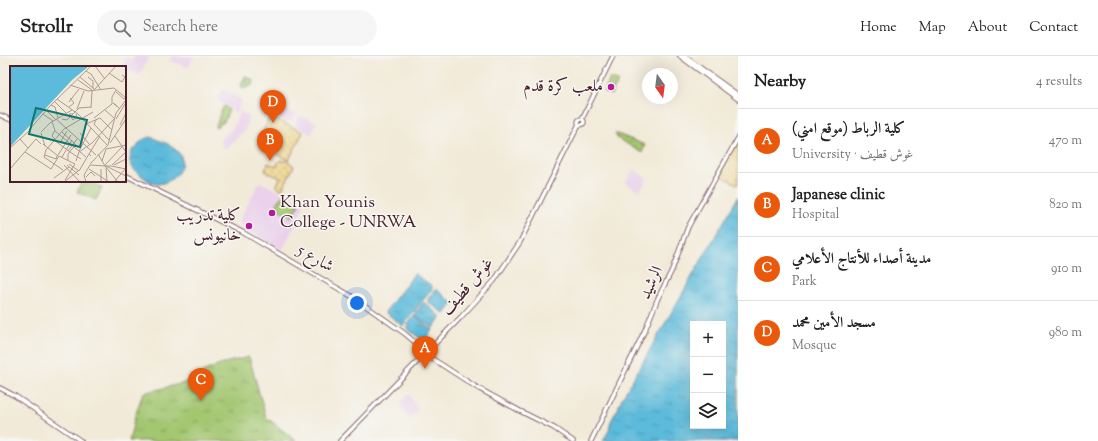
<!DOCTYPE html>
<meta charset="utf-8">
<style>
:root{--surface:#fff;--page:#f6f6f6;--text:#222;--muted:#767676;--line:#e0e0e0;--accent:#ea580c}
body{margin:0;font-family:"Sorts Mill Goudy",Amiri,serif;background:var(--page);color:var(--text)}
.controls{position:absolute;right:12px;bottom:12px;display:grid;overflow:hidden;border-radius:0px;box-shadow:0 4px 16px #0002}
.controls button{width:36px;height:36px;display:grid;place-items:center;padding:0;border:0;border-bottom:1px solid var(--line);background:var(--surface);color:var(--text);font:20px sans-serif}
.compass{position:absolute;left:642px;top:12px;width:36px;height:36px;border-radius:50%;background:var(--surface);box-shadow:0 4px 16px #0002;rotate:166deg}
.you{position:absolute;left:357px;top:247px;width:14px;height:14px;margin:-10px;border:3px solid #fff;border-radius:50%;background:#1a73e8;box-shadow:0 0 0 6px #1a73e833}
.badge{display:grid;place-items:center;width:26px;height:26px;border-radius:50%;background:var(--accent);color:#fff;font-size:13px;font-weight:700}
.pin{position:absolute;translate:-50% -33px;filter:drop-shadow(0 1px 2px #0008)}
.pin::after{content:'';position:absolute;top:21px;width:14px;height:12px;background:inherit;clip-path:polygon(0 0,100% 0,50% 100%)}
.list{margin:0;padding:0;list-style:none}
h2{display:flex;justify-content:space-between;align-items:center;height:52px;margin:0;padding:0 16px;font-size:17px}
h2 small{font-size:13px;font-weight:400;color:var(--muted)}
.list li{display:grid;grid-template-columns:26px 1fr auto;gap:12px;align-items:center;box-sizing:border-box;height:64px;padding:0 16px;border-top:1px solid var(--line)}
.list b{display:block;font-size:15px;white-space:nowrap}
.list p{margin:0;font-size:13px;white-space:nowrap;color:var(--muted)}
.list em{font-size:13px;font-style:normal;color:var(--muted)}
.icon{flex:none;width:22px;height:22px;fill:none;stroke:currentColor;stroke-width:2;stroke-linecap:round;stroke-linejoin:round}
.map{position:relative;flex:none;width:738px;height:385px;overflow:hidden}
header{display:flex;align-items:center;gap:24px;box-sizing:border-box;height:56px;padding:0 20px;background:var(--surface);border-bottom:1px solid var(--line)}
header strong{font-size:19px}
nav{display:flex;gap:22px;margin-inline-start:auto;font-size:14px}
.search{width:280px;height:36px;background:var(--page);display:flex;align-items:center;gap:10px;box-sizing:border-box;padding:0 14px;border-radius:22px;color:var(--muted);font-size:15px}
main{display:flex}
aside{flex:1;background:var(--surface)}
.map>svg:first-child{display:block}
.built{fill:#ead1ec}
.grass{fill:url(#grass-dots);stroke:#76724e}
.sand{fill:url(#sand-dots);stroke:#9c7c64}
.park{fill:url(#park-tufts);stroke:#76724e}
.garden{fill:#a3c670;stroke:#76724e}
.water{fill:url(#water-ripples);stroke:#536c82;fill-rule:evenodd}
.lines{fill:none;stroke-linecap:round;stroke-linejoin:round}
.major-casing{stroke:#856668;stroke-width:5.5}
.major{stroke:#fff;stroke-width:3.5}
.poi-dot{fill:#b5179e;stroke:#f6f6f2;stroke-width:1.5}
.labels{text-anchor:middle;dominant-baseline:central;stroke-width:3;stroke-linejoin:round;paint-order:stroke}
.poi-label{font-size:17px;fill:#4a1f2b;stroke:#f6f6f2;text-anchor:end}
.street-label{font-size:17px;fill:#4a1f2b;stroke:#f6f6f2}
.inset-road{fill:none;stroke:#af9993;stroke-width:1}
.view{fill:#0f766e;fill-opacity:0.15;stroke:#0f766e;stroke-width:2}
.inset-edge{fill:none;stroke:#4a1f2b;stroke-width:2}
</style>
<header>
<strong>Strollr</strong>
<div class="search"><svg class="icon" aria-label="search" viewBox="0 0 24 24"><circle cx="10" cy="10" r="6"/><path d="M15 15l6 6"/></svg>Search here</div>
<nav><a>Home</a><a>Map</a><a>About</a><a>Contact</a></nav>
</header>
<main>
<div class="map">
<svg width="738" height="385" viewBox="0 0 738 385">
<defs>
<pattern id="grass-dots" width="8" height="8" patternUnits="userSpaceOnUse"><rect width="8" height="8" fill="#a3c670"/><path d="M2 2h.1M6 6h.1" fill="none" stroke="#87a05c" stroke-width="1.8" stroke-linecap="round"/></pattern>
<pattern id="sand-dots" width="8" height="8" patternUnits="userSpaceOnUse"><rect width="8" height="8" fill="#eeda9e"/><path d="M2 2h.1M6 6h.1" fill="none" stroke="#cebb88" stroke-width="1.8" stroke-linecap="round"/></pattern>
<pattern id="park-tufts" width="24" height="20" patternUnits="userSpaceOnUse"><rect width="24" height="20" fill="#a3c670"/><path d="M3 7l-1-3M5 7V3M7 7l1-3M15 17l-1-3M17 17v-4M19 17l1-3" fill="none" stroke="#87a05c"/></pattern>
<pattern id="water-ripples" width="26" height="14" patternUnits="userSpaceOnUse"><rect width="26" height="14" fill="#5cbada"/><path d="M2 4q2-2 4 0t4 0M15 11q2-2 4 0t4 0" fill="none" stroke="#4e97b1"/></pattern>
</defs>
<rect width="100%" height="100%" fill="#f6f6f2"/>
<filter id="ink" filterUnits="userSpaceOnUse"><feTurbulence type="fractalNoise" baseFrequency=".025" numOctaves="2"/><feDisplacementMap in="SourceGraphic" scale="8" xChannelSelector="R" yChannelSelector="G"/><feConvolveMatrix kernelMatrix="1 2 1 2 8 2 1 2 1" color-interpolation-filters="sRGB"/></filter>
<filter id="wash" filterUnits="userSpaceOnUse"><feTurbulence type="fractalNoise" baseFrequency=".012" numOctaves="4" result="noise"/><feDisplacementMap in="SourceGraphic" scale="16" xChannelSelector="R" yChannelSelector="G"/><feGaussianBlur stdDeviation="0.9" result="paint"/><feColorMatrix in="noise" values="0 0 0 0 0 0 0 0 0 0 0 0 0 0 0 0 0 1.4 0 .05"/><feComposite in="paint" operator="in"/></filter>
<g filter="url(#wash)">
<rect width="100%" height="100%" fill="#f2ead8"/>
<path class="built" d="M134 0H149L140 19 126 13 125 11H123L126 2 132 4Z
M172 0H194L189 11H187L170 5Z
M222 33 228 35 242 45 236 57 217 43Z
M275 48 296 58 292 65 286 66 271 58Z
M240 56 248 59 249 60 244 76H242L238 81 226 92H224L219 85 233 72Z
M299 59 317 67 311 78 295 70Z
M634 114 648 123 639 135 625 127Z
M260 126 303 148 304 150 283 193 280 194 238 167 259 127Z
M409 338 418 355 409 363 400 347Z"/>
<path class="grass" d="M615 77 645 89 642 97 617 82Z"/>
<path class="sand" d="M270 61 303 76 289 104 267 94 262 78 269 62Z
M738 83V129L719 118Z
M280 104 288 106 294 110 282 134 276 131 280 122 265 115 268 107 276 110Z"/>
<path class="park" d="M245 20 253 24 254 26 253 29 243 33 241 30Z
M225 50 229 54 224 66 215 72 223 51Z
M249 301 266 361 296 385H129L135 360 143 337 184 327 204 315 228 306Z"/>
<path class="garden" d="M610 22 618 26 611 39 604 36Z
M82 125H88L102 132 96 144 77 136Z
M282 140 299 149 292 161 275 151Z"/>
<path class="water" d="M150 81C158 84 169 87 175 93 177 95 180 98 181 100 186 116 166 132 152 127 148 126 145 122 142 120 136 116 129 110 130 103 130 100 132 97 132 94L137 92C139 85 143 83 150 81Z
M738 141V385H603L609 374 611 365 617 354 622 342ZM693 268H723V370H693Z
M414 218H415L432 230V233L403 270 385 256 405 230 407 231V228Z
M436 233 453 247 445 258 428 246V243Z
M423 247H425L441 261 433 272 416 260V257Z
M414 260H415L432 274 424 285 407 273V270Z"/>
</g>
<g filter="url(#ink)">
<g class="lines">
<defs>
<path id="major" d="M680 0 738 43
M684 0 738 39
M0 59 11 64
M582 63 613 0
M578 66a3 3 0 1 1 6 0a3 3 0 1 1-6 0Z
M125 119 242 176 334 230 353 241 404 277 423 293 431 302 439 307 476 331 520 355 554 372 573 385
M0 332 15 340 81 385
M340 385 461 261 494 225 520 186 579 68
M591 385 645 274 658 242 672 214 688 171 738 82"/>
</defs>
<use href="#major" class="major-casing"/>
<use href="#major" class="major"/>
</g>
</g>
<g class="poi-dot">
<circle cx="611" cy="31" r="4"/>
<circle cx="272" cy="157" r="4"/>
<circle cx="249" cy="170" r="4"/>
</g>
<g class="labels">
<g class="poi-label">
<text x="603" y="31">ملعب كرة قدم</text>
<text x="280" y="147" text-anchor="start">Khan Younis<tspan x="280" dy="20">College - UNRWA</tspan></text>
<text x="241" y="160">كلية تدريب<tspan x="241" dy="20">خانيونس</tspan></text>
</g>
<g class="street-label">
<text transform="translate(315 203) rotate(30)">شارع 5</text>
<text transform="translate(652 227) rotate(-65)">الرشيد</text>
<text transform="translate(468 231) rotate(-49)">غوش قطيف</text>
</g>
</g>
<g transform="translate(10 10)">
<rect width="116" height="116" fill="#f2ead8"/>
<path d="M0 0H79L62 14 0 81Z" fill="#5cbada"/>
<path class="inset-road" d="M85 0 95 13M76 5 81 8 91 24M99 7 112 16 115 11 112 9M70 11 84 23M78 11 83 15V22M68 14 82 24M60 19 78 25 104 22 116 32M84 24 106 0M106 26 114 33 116 32M47 33 68 48 97 79M45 36 56 47M59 36 69 23M41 39 45 41 48 52M107 40 103 37 109 42M59 41 64 37 60 32M81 42 82 25M67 43 74 25M36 44 46 54M95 44 104 52M33 48 43 55M63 48H59L63 54 67 51 66 48M84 52 102 38V31L106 24M46 53 86 89M52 53 57 54 69 42 81 41M106 53 115 38M86 54 84 58 99 74M42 56 45 64 42 70 45 73M76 58 90 52 102 64M110 59 116 47M19 64 40 40 81 0M45 65 76 91M31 66 40 57 62 44M52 66 65 78M31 67 35 80M70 67 79 78M105 70 116 86M10 73 18 82M44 74 60 86M54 77 51 75 57 65M100 77 116 53M33 78 48 90M0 82 19 65M58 85 67 73M69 85 81 62M15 86 41 103 49 90M60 86 71 93M88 88 95 100H101M35 89 46 93 47 90M48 89 61 69M49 90 65 98M81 90 79 88 90 70M52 91 62 74M58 94V88L66 78M66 95 69 86 82 77 104 53M92 95 96 83 116 79M59 98 69 105M80 98 98 79 106 47 116 34M54 99 70 116M57 99 69 109M80 99 95 100M95 99 112 81M102 99 116 86M104 99 116 93M95 100 108 116M96 100 116 110M101 100 116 103M96 102 97 115M0 103 26 73 31 78M79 103 99 116M91 103V116M53 104 34 91 36 84 54 63 83 46M69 105 79 88M76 111 81 106 85 110M44 112 59 101M55 114 65 98M54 116 68 105M76 116 74 109 80 99M104 116 116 102"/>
<path class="view" d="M26 42 77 54 70 81 19 68Z"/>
<rect width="116" height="116" class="inset-edge"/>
</g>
</svg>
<div class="controls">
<button>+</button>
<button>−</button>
<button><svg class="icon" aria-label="layers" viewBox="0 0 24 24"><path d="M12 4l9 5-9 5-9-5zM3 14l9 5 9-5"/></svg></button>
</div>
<svg class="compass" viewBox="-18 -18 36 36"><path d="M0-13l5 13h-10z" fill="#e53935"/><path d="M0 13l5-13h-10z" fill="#767676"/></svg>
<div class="you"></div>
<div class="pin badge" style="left:425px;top:313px">A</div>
<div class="pin badge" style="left:270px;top:105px">B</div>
<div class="pin badge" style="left:201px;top:345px">C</div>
<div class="pin badge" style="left:273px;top:67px">D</div>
</div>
<aside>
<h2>Nearby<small>4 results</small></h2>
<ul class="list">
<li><span class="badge">A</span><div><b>كلية الرباط (موقع امني)</b><p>University · غوش قطيف</p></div><em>470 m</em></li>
<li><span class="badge">B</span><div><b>Japanese clinic</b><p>Hospital</p></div><em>820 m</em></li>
<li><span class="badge">C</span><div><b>مدينة أصداء للأنتاج الأعلامي</b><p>Park</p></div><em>910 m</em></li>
<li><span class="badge">D</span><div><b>مسجد الأمين محمد</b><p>Mosque</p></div><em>980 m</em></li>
</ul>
</aside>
</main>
